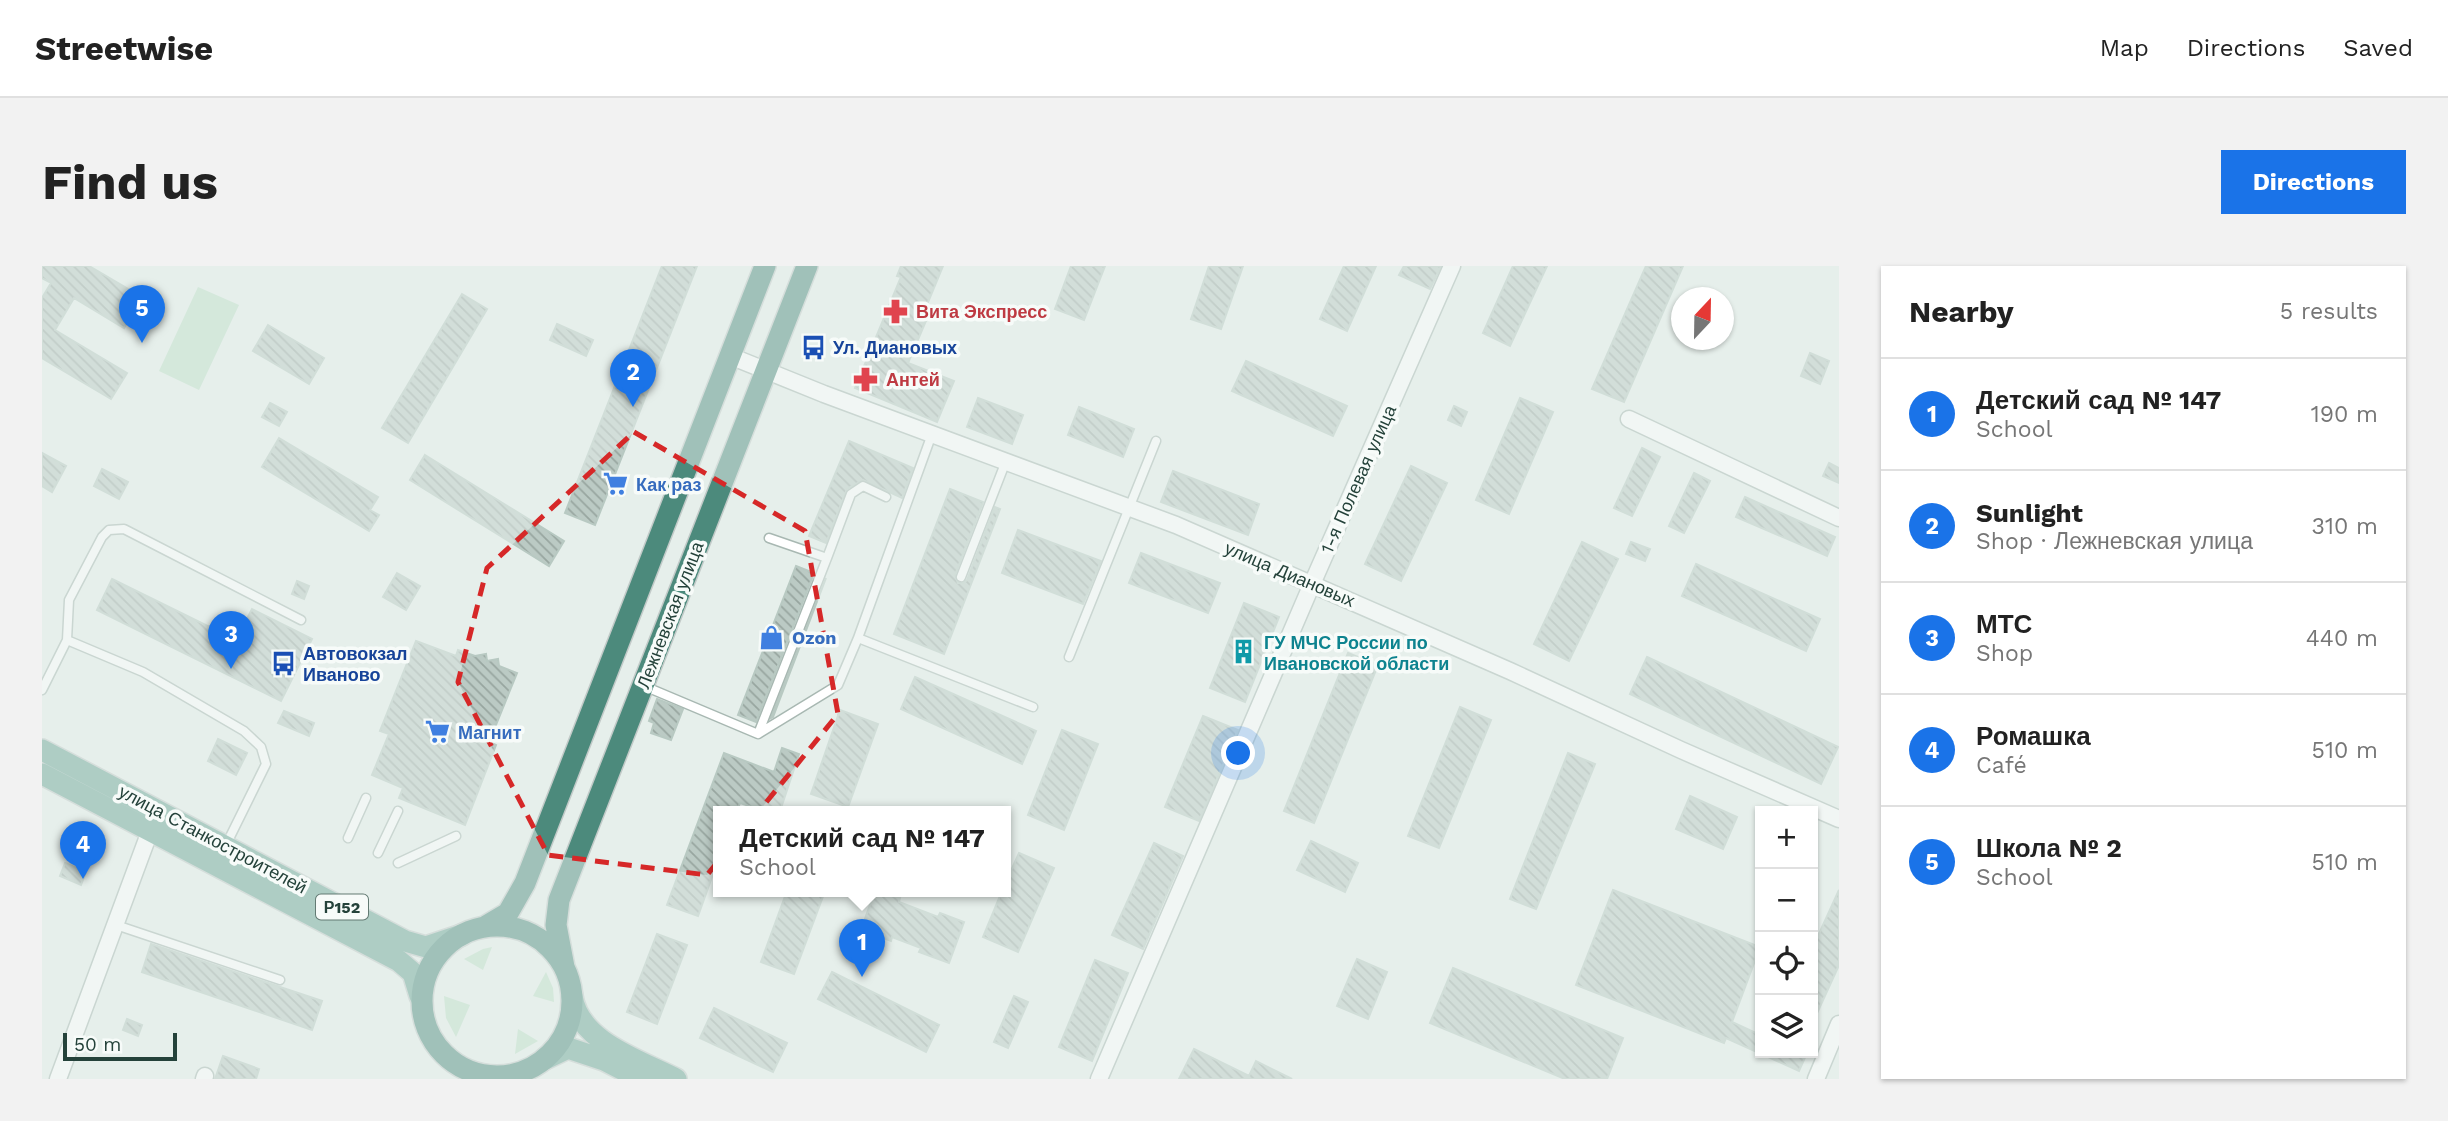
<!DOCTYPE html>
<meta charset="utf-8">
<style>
:root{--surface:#fff;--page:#f2f2f2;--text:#222;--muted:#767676;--line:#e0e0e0;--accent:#1a73e8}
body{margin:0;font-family:"Work Sans",sans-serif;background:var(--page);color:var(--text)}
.controls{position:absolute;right:21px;bottom:21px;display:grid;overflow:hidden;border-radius:0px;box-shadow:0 2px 5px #0004}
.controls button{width:63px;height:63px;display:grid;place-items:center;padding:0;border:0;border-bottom:2px solid var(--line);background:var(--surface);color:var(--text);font:35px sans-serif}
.compass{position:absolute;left:1629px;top:21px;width:63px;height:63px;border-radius:50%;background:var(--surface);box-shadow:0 2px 5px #0004;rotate:22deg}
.scale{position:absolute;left:21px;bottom:18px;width:114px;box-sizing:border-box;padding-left:7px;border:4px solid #24423a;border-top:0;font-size:19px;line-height:24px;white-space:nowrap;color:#24423a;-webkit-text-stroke:5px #f7fbf9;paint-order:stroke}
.you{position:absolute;left:1197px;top:488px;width:24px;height:24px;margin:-18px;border:5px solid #fff;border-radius:50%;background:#1a73e8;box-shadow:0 0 0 10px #1a73e833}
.badge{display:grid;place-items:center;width:46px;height:46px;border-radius:50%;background:var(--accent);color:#fff;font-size:23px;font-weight:700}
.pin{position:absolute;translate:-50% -58px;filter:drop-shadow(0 2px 4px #0008)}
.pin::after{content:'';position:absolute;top:37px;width:24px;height:21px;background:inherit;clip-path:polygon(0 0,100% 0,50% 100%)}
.popup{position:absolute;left:671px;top:540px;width:298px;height:91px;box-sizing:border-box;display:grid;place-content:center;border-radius:0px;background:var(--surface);filter:drop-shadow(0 2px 5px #0005);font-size:23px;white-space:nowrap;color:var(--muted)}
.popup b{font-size:26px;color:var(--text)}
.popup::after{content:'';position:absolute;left:50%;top:100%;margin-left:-14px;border:14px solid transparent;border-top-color:var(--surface)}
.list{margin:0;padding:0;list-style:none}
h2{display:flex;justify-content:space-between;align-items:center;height:91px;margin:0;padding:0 28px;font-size:30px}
h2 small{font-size:23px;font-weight:400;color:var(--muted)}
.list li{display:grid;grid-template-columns:46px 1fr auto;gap:21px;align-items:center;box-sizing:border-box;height:112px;padding:0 28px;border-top:2px solid var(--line)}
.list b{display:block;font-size:26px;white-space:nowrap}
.list p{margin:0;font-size:23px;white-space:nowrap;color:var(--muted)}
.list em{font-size:23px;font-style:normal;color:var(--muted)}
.icon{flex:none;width:38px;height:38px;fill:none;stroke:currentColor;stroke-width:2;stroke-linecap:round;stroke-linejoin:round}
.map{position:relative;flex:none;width:1797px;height:813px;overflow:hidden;border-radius:0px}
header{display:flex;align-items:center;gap:42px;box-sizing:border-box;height:98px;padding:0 35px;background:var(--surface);border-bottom:2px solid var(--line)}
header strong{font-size:33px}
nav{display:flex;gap:38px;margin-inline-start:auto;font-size:24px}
.intro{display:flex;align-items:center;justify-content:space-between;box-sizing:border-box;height:168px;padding:0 42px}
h1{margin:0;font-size:49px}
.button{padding:18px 32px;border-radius:0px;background:var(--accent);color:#fff;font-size:24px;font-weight:700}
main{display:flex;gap:42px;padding:0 42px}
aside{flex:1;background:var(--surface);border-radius:0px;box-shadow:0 2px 5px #0004}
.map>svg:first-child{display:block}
.green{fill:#bfe0c8}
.building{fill:url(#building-back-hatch);stroke:#b8c9c2;stroke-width:2}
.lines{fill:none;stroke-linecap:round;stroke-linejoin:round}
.service-casing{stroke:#a8b8b2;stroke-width:11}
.minor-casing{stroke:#a8b8b2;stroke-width:19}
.primary-casing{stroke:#c2cac8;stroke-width:24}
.trunk-casing{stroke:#c2cac8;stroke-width:24}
.service{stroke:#fff;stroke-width:8}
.minor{stroke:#fff;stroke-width:16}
.primary{stroke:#6aa596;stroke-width:21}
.trunk{stroke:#4c8a7c;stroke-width:21}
.marked{fill:none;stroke:#d62828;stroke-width:5;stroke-dasharray:14 9;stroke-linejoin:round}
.labels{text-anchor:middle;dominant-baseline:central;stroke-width:7;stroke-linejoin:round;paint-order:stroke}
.shield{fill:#f7fbf9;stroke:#637a73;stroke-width:2}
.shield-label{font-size:16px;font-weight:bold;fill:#24423a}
.health-label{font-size:18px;font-weight:bold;fill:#be3a42;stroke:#f7fbf9;text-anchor:start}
.transit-label{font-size:18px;font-weight:bold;fill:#164399;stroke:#f7fbf9;text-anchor:start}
.street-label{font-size:18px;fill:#24423a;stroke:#f7fbf9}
.shop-label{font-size:18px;font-weight:bold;fill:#366cbe;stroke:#f7fbf9;text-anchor:start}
.culture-label{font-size:18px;font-weight:bold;fill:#0d838f;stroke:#f7fbf9;text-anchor:start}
</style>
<header>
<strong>Streetwise</strong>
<nav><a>Map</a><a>Directions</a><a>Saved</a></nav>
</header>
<div class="intro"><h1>Find us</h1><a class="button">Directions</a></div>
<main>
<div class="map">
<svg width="1797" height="813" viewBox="0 0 1797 813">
<defs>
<pattern id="building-back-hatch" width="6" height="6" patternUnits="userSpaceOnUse" patternTransform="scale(1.75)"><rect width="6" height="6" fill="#bbcac4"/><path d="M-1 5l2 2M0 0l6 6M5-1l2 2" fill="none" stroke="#98a6a0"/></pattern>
</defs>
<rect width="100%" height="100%" fill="#e6efeb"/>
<path class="green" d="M156 21 197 39 157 124 117 105Z
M450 681 441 704 422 693 441 683Z
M504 706 511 722 512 736 491 730Z
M402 730 428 739 414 771 404 752Z
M476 763 496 775 473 788Z"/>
<path class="building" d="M0 0H47L100 31 82 62 32 32 13 64 85 107 69 133 0 92V32L9 17 0 12Z
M620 0H655L553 259 523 247Z
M859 0H901L884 41 889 43 866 97 912 115 895 156 813 122 859 11 855 10Z
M1029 0H1063L1042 54 1013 43Z
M1167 0H1201L1179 63 1149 53Z
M1302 0H1334L1305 65 1278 53Z
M1362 0H1399L1388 23 1357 9Z
M1471 0H1505L1468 80 1441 67Z
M1604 0H1641L1582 136 1550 123Z
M420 28 445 43 366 177 340 162Z
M515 58 551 74 544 90 508 74Z
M226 59 282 92 267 118 211 85Z
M1768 87 1787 95 1778 118 1759 110Z
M1204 95 1305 140 1291 170 1190 125Z
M936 132 981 149 970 178 925 161Z
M1478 132 1511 146 1467 248 1434 234Z
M228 137 245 146 237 160 220 151Z
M1412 140 1425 146 1419 160 1406 154Z
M1037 141 1092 163 1081 191 1026 169Z
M237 172 336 231 328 244 337 249 327 265 220 201Z
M807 175 871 202 860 232 821 214 805 223 784 277 767 270Z
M1600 182 1618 191 1590 250 1572 242Z
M0 187 24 200 10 226 0 220Z
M383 189 522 275 507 300 368 214Z
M1787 197 1797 202V217L1781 210Z
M1369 200 1405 217 1359 315 1323 298Z
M60 203 86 216 77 233 52 220Z
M1131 205 1217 238 1206 269 1119 236Z
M1652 207 1668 215 1642 267 1627 260Z
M908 223 941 236 913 309 916 317H921L925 314 953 241 958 243 902 388 852 368Z
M1703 231 1793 271 1785 290 1694 251Z
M976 264 1059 295 1041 338 960 307Z
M1540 276 1576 293 1527 395 1492 378Z
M1589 276 1608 283 1603 295 1584 288Z
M1099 287 1178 317 1166 347 1087 317Z
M1654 298 1778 353 1764 385 1640 330Z
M754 300 772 307 714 456 696 449Z
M355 307 378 320 364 344 341 331Z
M784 312 731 451 729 452Z
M70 313 194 374 210 343 270 373 239 435 55 344Z
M255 315 267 320 262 333 250 328Z
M1202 337 1237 351 1203 436 1168 422Z
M374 375 414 390 416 384 433 390 444 388 445 395 456 393 457 400 475 407 447 476 454 479 423 559 357 532 361 522 330 509 347 468 338 465Z
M1306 387 1336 399 1272 557 1242 545Z
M1605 391 1796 481 1779 518 1588 428Z
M873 411 994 465 980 498 859 443Z
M615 433 641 443 629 474 609 467 612 457 607 455Z
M1418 441 1449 454 1397 582 1366 570Z
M798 444 836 458 806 541 769 528Z
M242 445 272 457 267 470 236 457Z
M1161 450 1196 464 1157 555 1123 541Z
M1020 464 1056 478 1022 564 986 549Z
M176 473 205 487 194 509 166 495Z
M740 482 757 488 738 545H723L698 537 695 545H676V594L656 650 625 639 682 487 732 506Z
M1526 487 1553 498 1494 643 1468 633Z
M1648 530 1695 551 1681 583 1634 563Z
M1269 575 1316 597 1303 626 1255 604Z
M1112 577 1141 590 1101 683 1070 669Z
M977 587 1012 602 976 686 941 671 960 625H963V618Z
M23 597 44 606 39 619 18 610Z
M1571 624 1718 681 1690 756 1718 769V787H1765L1757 805 1684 772 1682 777 1534 719Z
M1797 624V699L1771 756V681Z
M745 625H783L752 708 719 696Z
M833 625 858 632 857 636 896 651 898 647 922 656 907 697 877 686 879 682 850 671 849 675 819 664Z
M615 668 645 679 615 758 585 746Z
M109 678 280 735 270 764 100 706Z
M1315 693 1345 706 1326 753 1295 740Z
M1053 694 1086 707 1050 795 1017 781Z
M1411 702 1581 772 1565 813H1523L1388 757Z
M790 706 897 759 884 786 776 733Z
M972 730 986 736 966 782 952 776Z
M672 742 745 777 731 806 658 772Z
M85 753 100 759 96 770 81 764Z
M1152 783 1207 810 1214 795 1250 813H1137Z
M181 790 217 803 214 813H173Z"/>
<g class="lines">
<defs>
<path id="service" d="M890 168 816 372 991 441
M727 272 785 292 809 228 821 220 844 231
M919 311 964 195
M25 374 101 406 202 465 219 481 224 498 183 581
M1027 391 1114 175
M602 420 716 468 785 292
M0 424 25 374 27 334 60 271 67 264 82 263 259 354
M716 468 796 419 816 372
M306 572 324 532
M336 587 356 545
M356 597 414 570
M74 659 238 714"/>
<path id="minor" d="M688 90 782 128 1134 259 1468 405 1639 484 1797 553
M1587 153 1797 252
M16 813 108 565
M162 813 163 810
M1057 813 1270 318 1410 0
M1774 813 1797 758"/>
<path id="primary" d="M0 484 363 675 384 681 420 669
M0 508 357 695 371 707 378 730
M530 730C537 776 597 794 634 813
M503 793 526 782 562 794 599 813"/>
<path id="trunk" d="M380 735a75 75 0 1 1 150 0a75 75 0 1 1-150 0Z
M444 660 466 647 483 617 723 0
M522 701 514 659 517 634 765 0"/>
</defs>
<use href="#service" class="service-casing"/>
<use href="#minor" class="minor-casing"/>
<use href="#primary" class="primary-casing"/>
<use href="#trunk" class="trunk-casing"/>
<use href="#service" class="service"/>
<use href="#minor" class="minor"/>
<use href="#primary" class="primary"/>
<use href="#trunk" class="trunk"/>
</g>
<path d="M0 0H1797V813H0ZM592 166 763 265 796 448 665 609 506 589 416 416 445 302Z" fill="#e6efeb" fill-opacity=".55" fill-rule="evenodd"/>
<path class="marked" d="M592 166 763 265 796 448 665 609 506 589 416 416 445 302Z"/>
<defs>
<symbol id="pharmacy-bare" viewBox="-9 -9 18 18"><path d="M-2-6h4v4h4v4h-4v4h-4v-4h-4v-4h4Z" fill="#e0444e" stroke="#f7fbf9" stroke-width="2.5" paint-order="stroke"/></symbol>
<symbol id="bus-bare" viewBox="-9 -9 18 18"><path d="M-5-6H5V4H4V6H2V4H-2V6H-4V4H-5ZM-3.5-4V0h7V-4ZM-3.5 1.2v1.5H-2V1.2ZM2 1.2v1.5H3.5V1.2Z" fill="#1a4fb4" stroke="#f7fbf9" stroke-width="2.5" paint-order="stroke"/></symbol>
<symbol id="supermarket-bare" viewBox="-9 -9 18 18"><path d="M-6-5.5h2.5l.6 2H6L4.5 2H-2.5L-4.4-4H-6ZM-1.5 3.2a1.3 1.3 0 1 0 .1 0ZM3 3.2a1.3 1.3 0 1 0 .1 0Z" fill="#3f7fe0" stroke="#f7fbf9" stroke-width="2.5" paint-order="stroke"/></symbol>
<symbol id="shop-bare" viewBox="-9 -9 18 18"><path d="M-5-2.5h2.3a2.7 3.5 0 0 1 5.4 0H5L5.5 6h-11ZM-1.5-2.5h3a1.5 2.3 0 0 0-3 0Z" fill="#3f7fe0" stroke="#f7fbf9" stroke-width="2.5" paint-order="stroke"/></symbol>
<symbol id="building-bare" viewBox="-9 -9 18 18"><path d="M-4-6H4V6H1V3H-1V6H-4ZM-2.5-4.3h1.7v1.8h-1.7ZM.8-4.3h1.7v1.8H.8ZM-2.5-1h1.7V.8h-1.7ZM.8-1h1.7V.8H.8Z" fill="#0f9aa8" stroke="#f7fbf9" stroke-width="2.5" paint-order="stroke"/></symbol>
</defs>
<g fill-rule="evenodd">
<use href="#pharmacy-bare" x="836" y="28" width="35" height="35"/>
<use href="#bus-bare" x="754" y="64" width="35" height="35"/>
<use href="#pharmacy-bare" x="806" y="96" width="35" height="35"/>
<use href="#supermarket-bare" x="556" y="200" width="35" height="35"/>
<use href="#shop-bare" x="712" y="354" width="35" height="35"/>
<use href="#building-bare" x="1184" y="368" width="35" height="35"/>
<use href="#bus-bare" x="224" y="380" width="35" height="35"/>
<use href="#supermarket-bare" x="378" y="448" width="35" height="35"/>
</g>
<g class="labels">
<rect class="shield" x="274" y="628.5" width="52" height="25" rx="5"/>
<g class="shield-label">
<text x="300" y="641">Р152</text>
</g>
<g class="health-label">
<text x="874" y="45">Вита Экспресс</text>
<text x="844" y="113">Антей</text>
</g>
<g class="transit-label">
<text x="791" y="81">Ул. Диановых</text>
<text x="261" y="387">Автовокзал<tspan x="261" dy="21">Иваново</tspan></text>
</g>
<g class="street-label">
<text transform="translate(1316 213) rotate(-66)">1-я Полевая улица</text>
<text transform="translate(1248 308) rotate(23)">улица Диановых</text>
<text transform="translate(628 349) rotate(-69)">Лежневская улица</text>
<text transform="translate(171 573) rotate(28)">улица Станкостроителей</text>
</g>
<g class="shop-label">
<text x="594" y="218">Как раз</text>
<text x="750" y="371">Ozon</text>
<text x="416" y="466">Магнит</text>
</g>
<g class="culture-label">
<text x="1222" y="376">ГУ МЧС России по<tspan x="1222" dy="21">Ивановской области</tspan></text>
</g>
</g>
</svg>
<div class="controls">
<button>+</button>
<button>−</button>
<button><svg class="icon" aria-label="locate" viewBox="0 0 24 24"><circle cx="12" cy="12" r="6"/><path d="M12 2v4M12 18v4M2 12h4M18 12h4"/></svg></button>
<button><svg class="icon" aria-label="layers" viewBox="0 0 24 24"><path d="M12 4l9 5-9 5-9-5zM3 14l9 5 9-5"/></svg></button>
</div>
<svg class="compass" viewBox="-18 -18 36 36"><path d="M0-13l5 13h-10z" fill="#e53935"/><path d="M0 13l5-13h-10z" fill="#767676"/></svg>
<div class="scale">50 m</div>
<div class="you"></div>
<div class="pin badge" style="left:820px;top:711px">1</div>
<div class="popup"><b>Детский сад № 147</b>School</div>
<div class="pin badge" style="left:591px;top:141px">2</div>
<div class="pin badge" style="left:189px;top:403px">3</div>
<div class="pin badge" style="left:41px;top:613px">4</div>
<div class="pin badge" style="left:100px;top:77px">5</div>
</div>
<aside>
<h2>Nearby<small>5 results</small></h2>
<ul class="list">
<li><span class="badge">1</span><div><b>Детский сад № 147</b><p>School</p></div><em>190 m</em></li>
<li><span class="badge">2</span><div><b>Sunlight</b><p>Shop · Лежневская улица</p></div><em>310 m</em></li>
<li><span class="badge">3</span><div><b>МТС</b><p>Shop</p></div><em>440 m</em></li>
<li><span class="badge">4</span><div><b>Ромашка</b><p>Café</p></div><em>510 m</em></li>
<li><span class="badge">5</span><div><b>Школа № 2</b><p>School</p></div><em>510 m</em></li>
</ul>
</aside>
</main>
